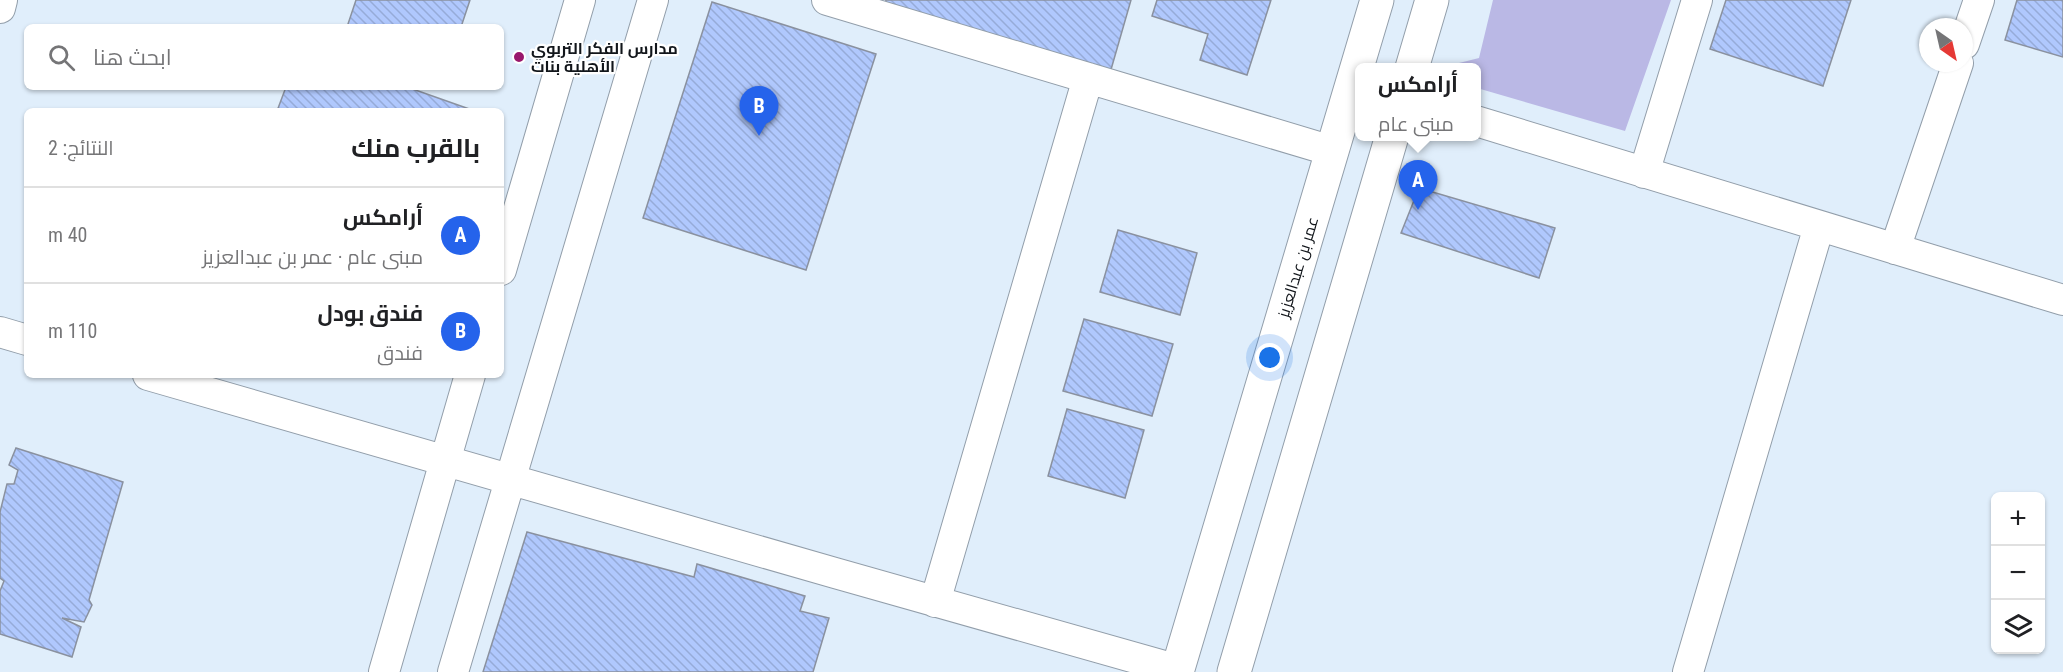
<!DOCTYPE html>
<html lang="ar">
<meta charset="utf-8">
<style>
:root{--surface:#fff;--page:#f6f6f6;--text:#202124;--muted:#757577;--line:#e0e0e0;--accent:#2563eb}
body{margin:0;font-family:"Roboto Condensed",Cairo,sans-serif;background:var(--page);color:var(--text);direction:rtl}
.controls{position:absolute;right:18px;bottom:18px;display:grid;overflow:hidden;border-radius:9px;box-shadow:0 2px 4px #0004}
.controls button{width:54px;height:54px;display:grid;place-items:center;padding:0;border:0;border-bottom:2px solid var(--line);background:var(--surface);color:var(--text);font:30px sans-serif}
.compass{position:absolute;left:1919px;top:18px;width:54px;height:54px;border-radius:50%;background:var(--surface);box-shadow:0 2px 4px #0004;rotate:146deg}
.you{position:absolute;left:1270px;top:358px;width:21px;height:21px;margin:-15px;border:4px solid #fff;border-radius:50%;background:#1a73e8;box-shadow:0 0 0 9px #1a73e833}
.badge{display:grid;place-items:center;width:39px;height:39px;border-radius:50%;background:var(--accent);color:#fff;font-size:20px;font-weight:700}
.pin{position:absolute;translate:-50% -50px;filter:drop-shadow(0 2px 3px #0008)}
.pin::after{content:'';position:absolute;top:32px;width:21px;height:18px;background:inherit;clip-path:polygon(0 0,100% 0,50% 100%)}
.popup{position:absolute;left:1355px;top:63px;width:126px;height:78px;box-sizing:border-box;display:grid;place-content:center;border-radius:9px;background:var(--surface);filter:drop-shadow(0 2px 4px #0005);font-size:20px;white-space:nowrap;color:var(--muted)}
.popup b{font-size:22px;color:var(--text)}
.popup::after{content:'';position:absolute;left:50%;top:100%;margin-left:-12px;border:12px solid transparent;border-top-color:var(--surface)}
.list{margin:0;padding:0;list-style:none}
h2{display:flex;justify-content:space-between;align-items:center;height:78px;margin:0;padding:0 24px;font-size:26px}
h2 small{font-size:20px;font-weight:400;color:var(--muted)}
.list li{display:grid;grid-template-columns:39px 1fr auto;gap:18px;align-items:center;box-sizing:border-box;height:96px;padding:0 24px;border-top:2px solid var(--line)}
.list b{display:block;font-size:22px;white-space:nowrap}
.list p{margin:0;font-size:20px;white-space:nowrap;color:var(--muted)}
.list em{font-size:20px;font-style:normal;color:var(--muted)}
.icon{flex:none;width:33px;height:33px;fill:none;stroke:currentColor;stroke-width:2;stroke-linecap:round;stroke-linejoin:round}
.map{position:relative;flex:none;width:2063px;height:672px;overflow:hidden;direction:ltr}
.search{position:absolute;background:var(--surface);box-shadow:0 2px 4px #0004;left:24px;top:24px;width:480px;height:66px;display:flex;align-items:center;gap:15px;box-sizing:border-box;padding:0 21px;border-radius:9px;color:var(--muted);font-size:22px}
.panel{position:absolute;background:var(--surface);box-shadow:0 2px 4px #0004;left:24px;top:108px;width:480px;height:270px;border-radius:9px;direction:rtl}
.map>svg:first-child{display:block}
.green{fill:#bab8e5}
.building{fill:url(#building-back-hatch);stroke:#8a919f;stroke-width:1.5}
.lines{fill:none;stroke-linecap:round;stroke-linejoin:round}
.minor-casing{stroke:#929eaa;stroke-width:32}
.tertiary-casing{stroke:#929eaa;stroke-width:35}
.minor{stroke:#fff;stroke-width:30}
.tertiary{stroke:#fff;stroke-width:33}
.poi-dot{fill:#99176c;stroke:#fff;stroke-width:2}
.labels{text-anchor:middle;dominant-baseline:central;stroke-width:4.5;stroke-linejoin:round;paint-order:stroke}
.poi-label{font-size:16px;font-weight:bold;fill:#12161b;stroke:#fff;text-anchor:start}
.street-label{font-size:16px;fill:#12161b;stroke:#fff}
</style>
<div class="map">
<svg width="2063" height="672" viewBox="0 0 2063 672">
<defs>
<pattern id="building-back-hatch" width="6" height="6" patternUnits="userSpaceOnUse" patternTransform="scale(1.5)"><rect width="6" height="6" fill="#b0c8fd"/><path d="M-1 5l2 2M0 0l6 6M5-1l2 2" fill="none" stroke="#96abd8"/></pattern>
</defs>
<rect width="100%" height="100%" fill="#e0eefb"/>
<path class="green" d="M1493 0H1671L1625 131 1477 88 1476 68 1450 67 1451 65 1479 58Z"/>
<path class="building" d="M356 0H470L461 27H347Z
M886 0H1131L1110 73 883 12Z
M1157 0H1271L1247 75 1200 60 1208 34 1152 16Z
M1726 0H1851L1823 86 1710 49Z
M2017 0H2063V57L2005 40Z
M712 2 876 54 806 270 643 218Z
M286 87H407L475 111H277Z
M1419 188 1555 228 1539 278 1401 233Z
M1118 230 1197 253 1180 315 1100 292Z
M1084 319 1173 344 1152 416 1063 391Z
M1067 409 1144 430 1125 498 1048 476Z
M16 448 123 482 89 600 92 605 84 622 62 618 81 627 72 657 0 634V591L4 581 0 578V512L7 484H14L18 470 9 465Z
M527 532 694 577 697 564 805 596 800 611 829 618 813 672H483Z"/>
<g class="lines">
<defs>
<path id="minor" d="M827 0 1332 151
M0 8 2 0
M1964 44 1979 0
M1476 121 2063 300
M1644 173 1697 0
M1895 249 1958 63
M501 270 580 0
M0 332 27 340
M148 375C491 474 834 574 1178 670
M935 602 1088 78
M384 672 470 375
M453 672 653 0
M1688 672 1819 226"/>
<path id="tertiary" d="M1412 68 1432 0
M1177 672 1377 0
M1234 672 1392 136"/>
</defs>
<use href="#minor" class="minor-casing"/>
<use href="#tertiary" class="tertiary-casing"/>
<use href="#minor" class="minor"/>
<use href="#tertiary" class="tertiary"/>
</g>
<circle class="poi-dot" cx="519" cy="57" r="6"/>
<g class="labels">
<g class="poi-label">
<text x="531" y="48">مدارس الفكر التربوي<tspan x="531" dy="18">الأهلية بنات</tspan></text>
</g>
<g class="street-label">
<text transform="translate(1298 267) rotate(-73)">عمر بن عبدالعزيز</text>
</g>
</g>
</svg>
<div class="controls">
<button>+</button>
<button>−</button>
<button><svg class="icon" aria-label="layers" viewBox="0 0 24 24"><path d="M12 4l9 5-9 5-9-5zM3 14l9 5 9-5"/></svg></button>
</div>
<svg class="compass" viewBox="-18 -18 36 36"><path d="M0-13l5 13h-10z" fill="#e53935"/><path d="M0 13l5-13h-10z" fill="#757577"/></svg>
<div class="you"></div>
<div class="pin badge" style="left:1418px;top:210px">A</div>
<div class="popup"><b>أرامكس</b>مبنى عام</div>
<div class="pin badge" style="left:759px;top:136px">B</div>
<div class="search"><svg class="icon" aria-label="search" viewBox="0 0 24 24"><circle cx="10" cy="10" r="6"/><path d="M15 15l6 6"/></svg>ابحث هنا</div>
<section class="panel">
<h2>بالقرب منك<small>النتائج: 2</small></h2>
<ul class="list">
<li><span class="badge">A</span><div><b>أرامكس</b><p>مبنى عام · عمر بن عبدالعزيز</p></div><em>40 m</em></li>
<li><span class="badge">B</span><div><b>فندق بودل</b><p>فندق</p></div><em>110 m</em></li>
</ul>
</section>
</div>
